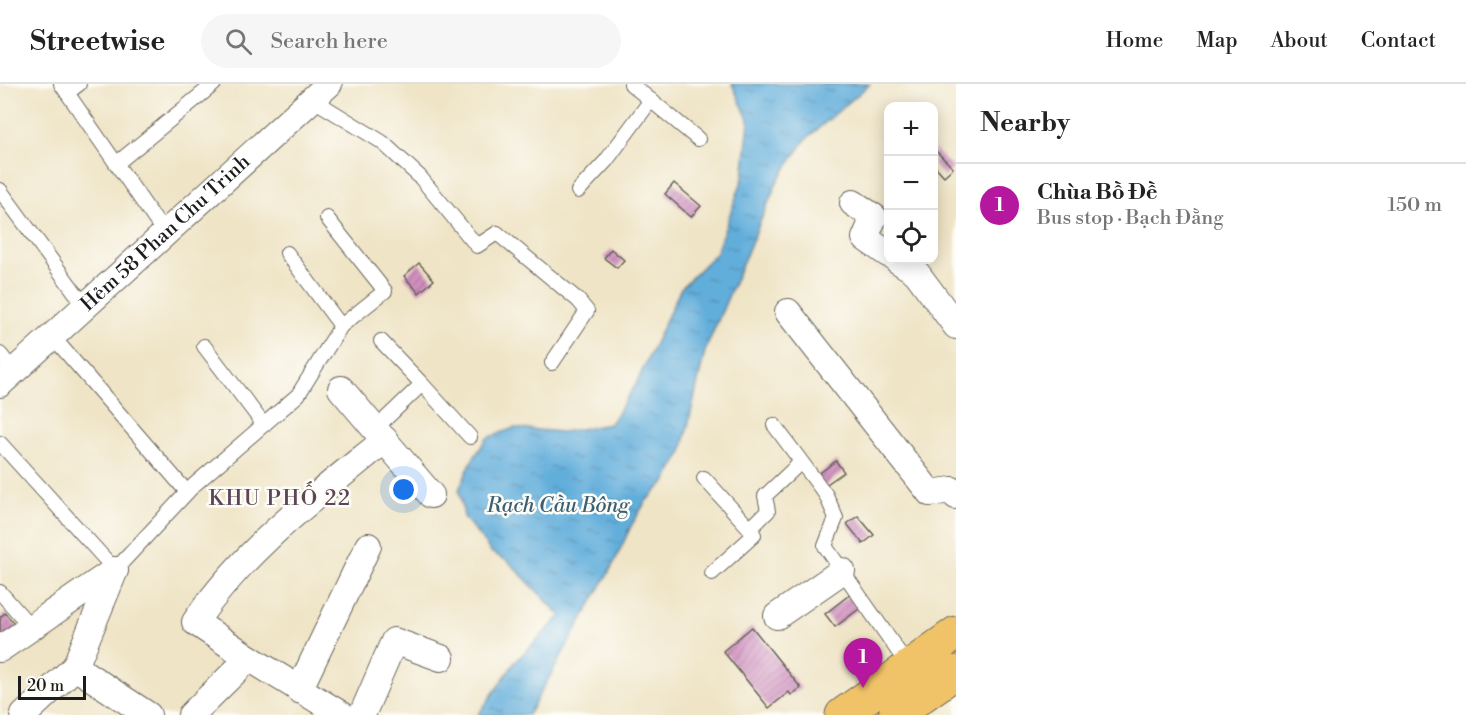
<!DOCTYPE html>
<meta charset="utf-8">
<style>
:root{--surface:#fff;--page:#f6f6f6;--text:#222;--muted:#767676;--line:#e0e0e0;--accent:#b5179e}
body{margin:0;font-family:"Libre Bodoni",serif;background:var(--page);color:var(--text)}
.controls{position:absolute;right:18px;top:18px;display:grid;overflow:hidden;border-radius:12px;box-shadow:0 3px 15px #0003}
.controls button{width:54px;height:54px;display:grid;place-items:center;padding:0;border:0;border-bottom:2px solid var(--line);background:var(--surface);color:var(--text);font:30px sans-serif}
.scale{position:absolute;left:18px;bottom:15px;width:68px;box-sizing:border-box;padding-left:6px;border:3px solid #1c1c1c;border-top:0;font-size:16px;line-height:21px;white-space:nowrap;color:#1c1c1c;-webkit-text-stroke:4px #fdfcf7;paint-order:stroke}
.you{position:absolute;left:404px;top:406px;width:21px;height:21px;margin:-15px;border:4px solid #fff;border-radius:50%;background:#1a73e8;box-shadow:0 0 0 9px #1a73e833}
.badge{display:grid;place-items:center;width:39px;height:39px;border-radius:50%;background:var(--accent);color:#fff;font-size:20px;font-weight:700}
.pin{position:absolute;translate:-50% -50px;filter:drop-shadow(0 2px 3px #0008)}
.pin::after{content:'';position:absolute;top:32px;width:21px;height:18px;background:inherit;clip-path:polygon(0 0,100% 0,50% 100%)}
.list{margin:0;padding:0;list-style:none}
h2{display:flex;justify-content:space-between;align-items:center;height:78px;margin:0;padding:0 24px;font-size:26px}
h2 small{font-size:20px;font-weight:400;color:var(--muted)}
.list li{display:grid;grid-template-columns:39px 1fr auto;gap:18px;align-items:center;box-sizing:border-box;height:84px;padding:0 24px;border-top:2px solid var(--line)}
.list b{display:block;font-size:22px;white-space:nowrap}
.list p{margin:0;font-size:20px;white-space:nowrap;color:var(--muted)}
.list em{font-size:20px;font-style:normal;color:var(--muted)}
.icon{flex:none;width:33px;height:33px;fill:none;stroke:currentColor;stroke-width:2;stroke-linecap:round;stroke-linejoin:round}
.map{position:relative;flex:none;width:956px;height:631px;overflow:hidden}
header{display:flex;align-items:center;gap:36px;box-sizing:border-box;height:84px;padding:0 30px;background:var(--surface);border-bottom:2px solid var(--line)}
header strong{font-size:28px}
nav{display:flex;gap:33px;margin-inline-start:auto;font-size:21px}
.search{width:420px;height:54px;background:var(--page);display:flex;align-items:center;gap:15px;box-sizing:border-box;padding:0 21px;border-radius:33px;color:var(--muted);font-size:22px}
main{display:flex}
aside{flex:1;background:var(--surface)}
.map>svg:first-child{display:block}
.water{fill:url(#water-ripples);stroke:#3f657c;stroke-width:1.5}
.building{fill:url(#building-hatch)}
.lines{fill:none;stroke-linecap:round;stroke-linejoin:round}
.service-casing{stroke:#666258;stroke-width:16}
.minor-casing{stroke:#666258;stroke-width:28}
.primary-casing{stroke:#666258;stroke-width:35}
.service{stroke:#fff;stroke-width:14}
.minor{stroke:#fff;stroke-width:26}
.primary{stroke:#f1c369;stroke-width:33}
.labels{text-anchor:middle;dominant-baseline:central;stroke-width:5;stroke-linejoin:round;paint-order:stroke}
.street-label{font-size:20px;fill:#1c1c1c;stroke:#fdfcf7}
.neighbourhood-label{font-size:21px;letter-spacing:1.5px;fill:#5c4556;stroke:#fdfcf7}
.water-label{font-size:21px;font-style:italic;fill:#3c5e72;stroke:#fdfcf7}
</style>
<header>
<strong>Streetwise</strong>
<div class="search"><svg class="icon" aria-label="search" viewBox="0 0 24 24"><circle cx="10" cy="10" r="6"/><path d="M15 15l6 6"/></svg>Search here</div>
<nav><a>Home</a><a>Map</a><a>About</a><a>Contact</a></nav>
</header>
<main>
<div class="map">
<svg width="956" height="631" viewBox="0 0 956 631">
<defs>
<pattern id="water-ripples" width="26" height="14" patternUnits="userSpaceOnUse" patternTransform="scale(1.5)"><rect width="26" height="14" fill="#62aedb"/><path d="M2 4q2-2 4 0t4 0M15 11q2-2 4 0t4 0" fill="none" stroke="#508db1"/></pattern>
<pattern id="building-hatch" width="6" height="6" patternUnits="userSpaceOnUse" patternTransform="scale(1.5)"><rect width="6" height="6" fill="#d291c1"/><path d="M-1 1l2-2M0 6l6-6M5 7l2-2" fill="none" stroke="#aa769c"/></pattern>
</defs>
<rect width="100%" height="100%" fill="#fdfcf7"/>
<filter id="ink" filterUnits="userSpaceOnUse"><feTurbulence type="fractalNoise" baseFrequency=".0167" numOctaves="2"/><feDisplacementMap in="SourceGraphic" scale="12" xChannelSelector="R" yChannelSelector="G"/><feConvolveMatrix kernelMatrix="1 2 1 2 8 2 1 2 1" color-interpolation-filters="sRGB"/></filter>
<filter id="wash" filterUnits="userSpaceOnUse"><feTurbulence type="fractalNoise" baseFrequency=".008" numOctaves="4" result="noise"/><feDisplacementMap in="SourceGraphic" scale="24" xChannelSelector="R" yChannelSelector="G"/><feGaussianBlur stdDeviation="1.35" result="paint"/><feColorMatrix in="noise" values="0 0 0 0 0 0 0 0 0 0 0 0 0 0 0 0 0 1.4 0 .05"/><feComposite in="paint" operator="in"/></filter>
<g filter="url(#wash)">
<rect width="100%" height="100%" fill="#efe4c6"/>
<path class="water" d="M732 0H870L806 55 778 96 705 267 682 368 666 397 646 417 631 442 614 479 528 631H478L515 578 561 532 508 477 492 469 464 433 459 406 471 378 487 354 514 344 562 348 610 340 636 300 681 204 716 169 743 94 749 37Z"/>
<g id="blocks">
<path class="building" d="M934 65 953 84 944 92 934 81Z
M674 99 701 122 691 133 665 110Z
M611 165 624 176 617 184 604 174Z
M419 179 434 196 419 209 404 192Z
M836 377 844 388 824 402 817 391Z
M858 432 874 451 863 460 847 440Z
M853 508 863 522 835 543 825 530Z
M5 529 19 545 0 561V533Z
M752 543 801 604 791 611 789 608 769 624 723 567Z"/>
</g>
</g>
<g filter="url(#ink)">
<use href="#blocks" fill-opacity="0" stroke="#666258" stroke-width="1.5"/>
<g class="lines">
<defs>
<path id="service" d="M61 0 165 150
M631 0 698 55
M67 9 79 0
M312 15 382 58 420 93 477 162 497 149 578 216 587 227 552 279
M116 80 214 0
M0 106 85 222
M578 107 606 77 651 16
M287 169 341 242
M53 253 187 408
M381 257 422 300
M204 262 264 341
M0 270 14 287
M774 341 826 411 836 434 825 462 909 583
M375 345 422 300 470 353
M0 359 115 486 194 401 298 311 341 242 385 207 327 134
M704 394 750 445
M712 489 754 451 750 445 768 427 765 412 801 378
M0 508 30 542"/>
<g id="minor">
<path d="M853 119 874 133 865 154 888 170"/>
<path d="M897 176 916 188 956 242"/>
<path d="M788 228 930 409 952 406 956 412"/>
<path id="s1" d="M0 300 329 0"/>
<path d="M341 305 431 411"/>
<path d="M777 532 842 487"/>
<path d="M0 565 115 486"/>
<path d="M249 574 342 631"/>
<path d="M75 583 148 631"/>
<path d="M299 606 368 462"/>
<path d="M24 631 75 583 115 486"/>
<path d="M191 631 249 574 195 538C245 464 316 412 385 356"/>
<path d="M362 631 394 557 441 574"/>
</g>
<path id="primary" d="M842 631 956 549
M895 631 956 588"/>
</defs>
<use href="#service" class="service-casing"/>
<use href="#minor" class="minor-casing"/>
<use href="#primary" class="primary-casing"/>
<use href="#service" class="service"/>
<use href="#minor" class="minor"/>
<use href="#primary" class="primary"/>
</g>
</g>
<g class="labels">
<g class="street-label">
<text stroke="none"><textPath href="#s1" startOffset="224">Hẻm 58 Phan Chu Trinh</textPath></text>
</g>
<g class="neighbourhood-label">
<text x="280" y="415">KHU PHỐ 22</text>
</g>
<g class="water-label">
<text x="558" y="422">Rạch Cầu Bông</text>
</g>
</g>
</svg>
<div class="controls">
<button>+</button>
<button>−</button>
<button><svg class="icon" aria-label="locate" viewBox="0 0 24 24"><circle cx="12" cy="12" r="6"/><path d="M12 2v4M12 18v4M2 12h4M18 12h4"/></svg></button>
</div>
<div class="scale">20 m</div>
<div class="you"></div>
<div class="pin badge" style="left:863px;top:604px">1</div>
</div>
<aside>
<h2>Nearby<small></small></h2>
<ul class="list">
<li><span class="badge">1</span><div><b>Chùa Bồ Đề</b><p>Bus stop · Bạch Đằng</p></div><em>150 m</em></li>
</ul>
</aside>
</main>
